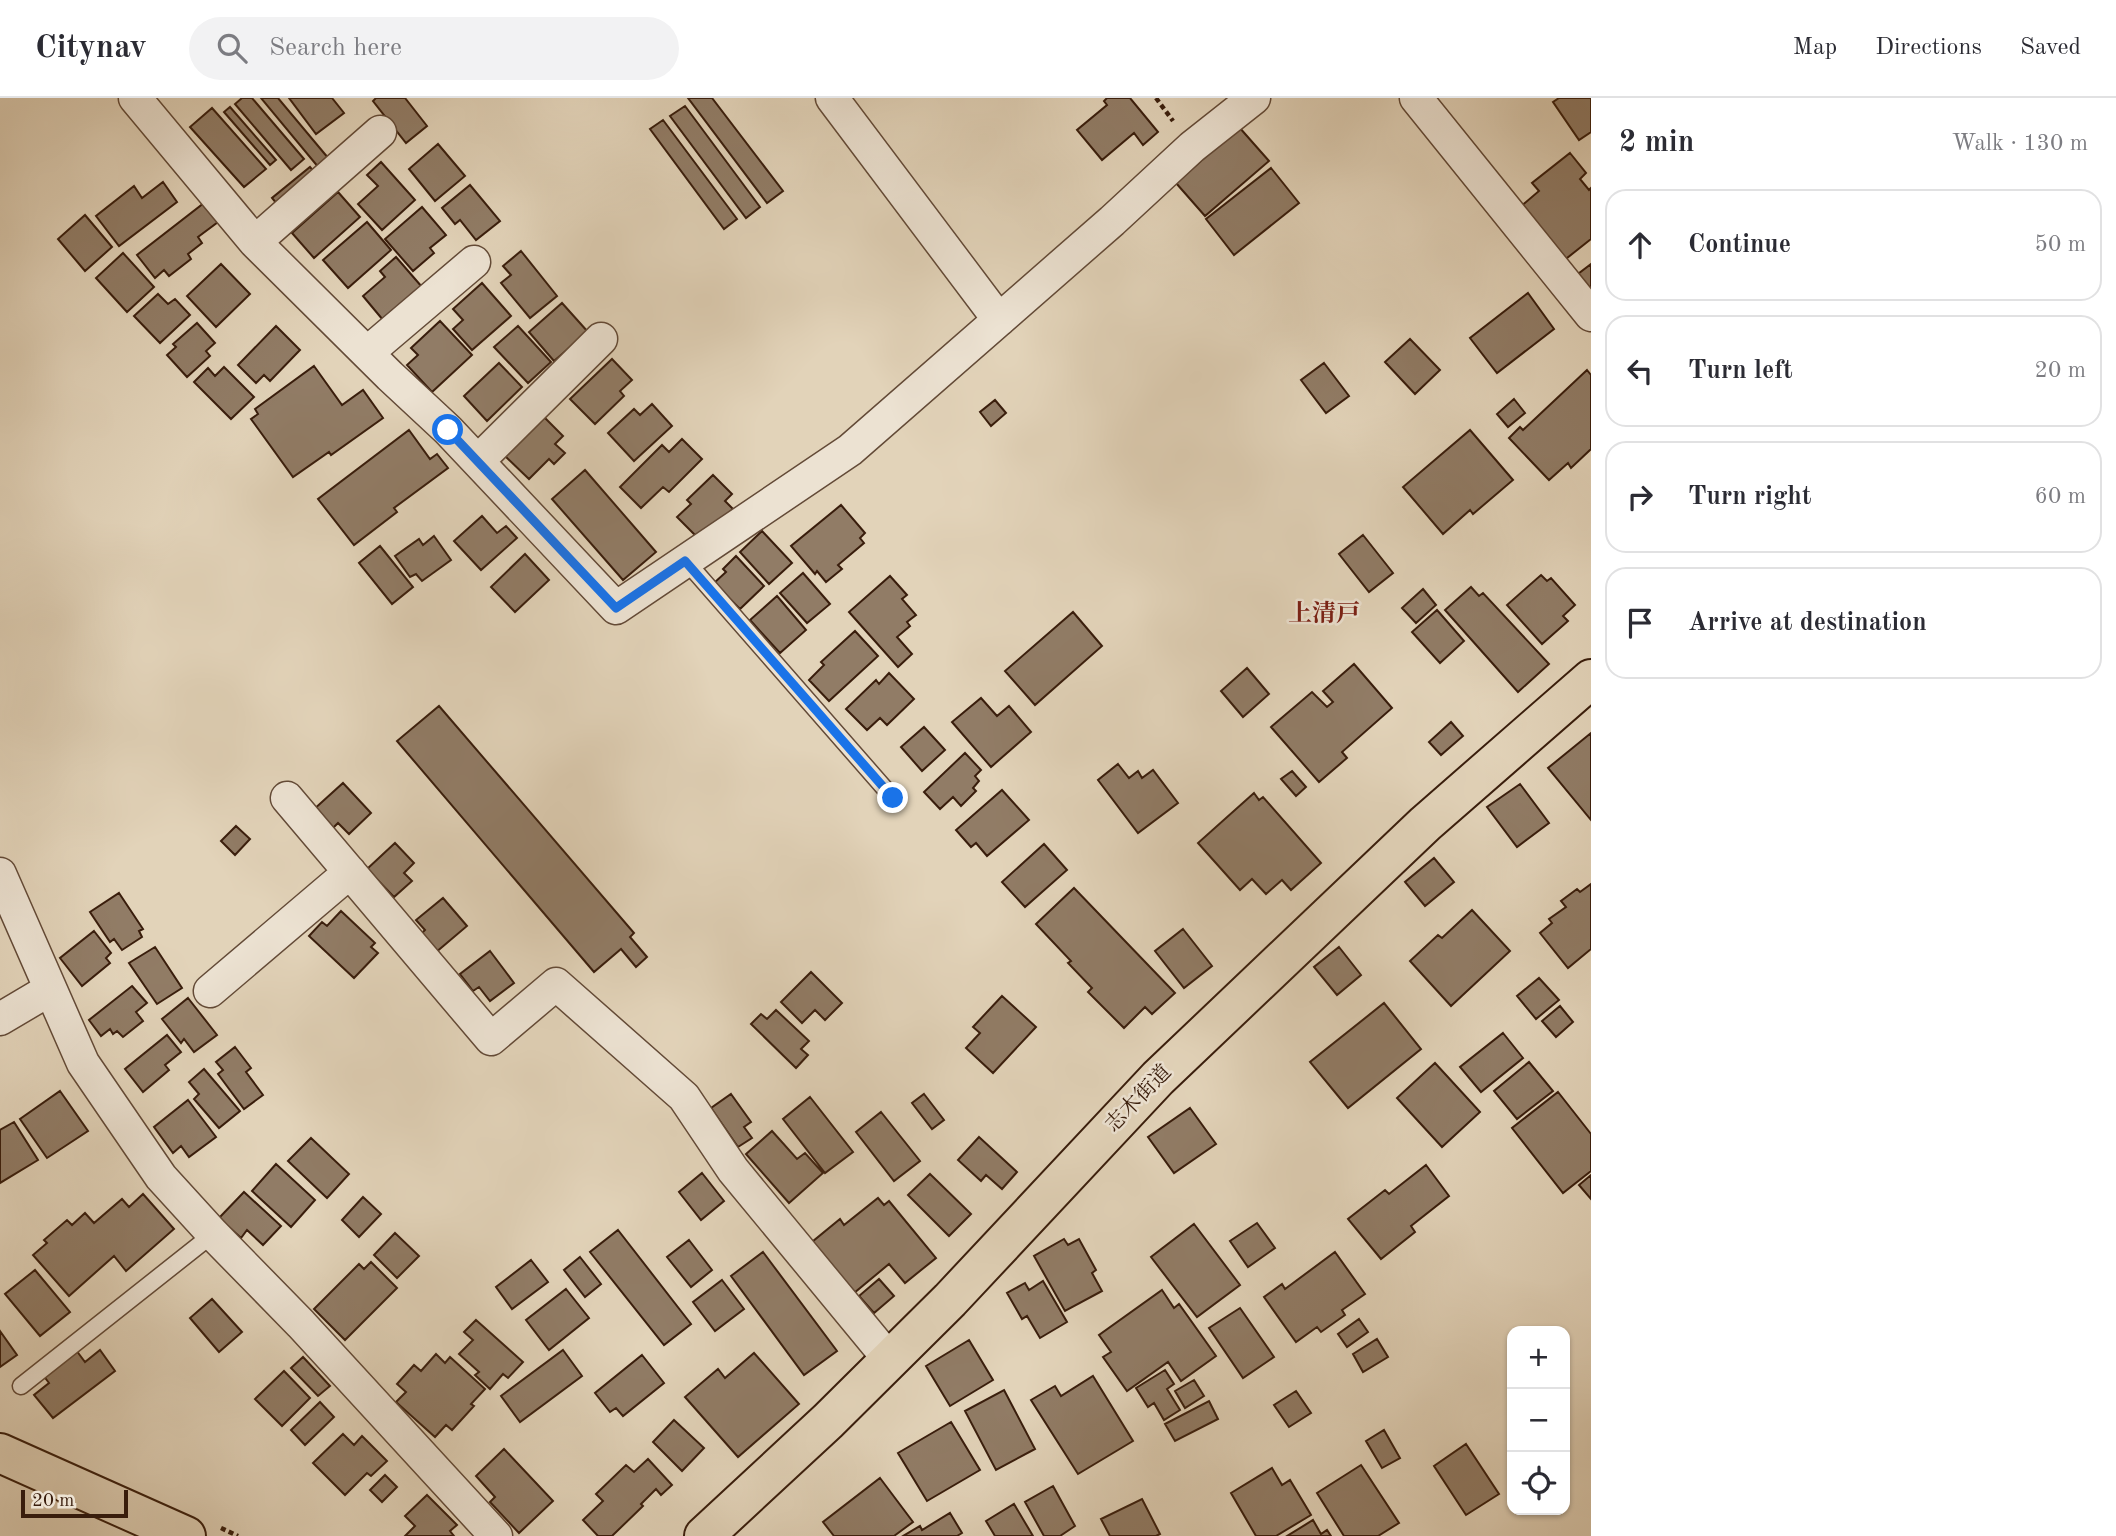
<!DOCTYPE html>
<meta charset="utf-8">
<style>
:root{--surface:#fff;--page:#f2f2f3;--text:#2b2b33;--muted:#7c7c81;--line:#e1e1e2}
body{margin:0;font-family:"Old Standard TT","Noto Serif JP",serif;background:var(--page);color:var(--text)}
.controls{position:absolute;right:21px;bottom:21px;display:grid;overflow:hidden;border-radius:14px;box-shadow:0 2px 5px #0004}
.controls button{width:63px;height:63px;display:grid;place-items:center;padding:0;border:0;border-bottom:2px solid var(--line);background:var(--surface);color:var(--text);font:35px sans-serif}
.scale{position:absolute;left:21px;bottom:18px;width:107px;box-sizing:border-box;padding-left:7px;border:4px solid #391d0c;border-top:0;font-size:19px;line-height:24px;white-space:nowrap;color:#391d0c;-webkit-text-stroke:5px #ece2d2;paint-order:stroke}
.stop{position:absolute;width:21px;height:21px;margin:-16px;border:5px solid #1a73e8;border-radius:50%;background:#fff}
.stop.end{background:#1a73e8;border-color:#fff;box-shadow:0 2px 7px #0008}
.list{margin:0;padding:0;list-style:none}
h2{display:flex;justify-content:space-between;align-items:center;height:91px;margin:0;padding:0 28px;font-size:30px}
h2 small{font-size:23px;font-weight:400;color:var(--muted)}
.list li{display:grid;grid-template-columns:46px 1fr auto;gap:21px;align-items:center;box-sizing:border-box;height:112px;margin:0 14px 14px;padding:0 14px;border:2px solid var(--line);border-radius:21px}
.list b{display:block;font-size:26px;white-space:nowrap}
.list em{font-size:23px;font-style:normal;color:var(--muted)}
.icon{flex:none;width:38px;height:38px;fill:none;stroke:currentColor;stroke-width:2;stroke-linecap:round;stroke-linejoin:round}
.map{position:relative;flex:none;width:1591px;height:1438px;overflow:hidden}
header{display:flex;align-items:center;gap:42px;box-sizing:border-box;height:98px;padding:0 35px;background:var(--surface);border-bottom:2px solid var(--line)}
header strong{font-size:33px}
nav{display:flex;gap:38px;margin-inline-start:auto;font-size:24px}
.search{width:490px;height:63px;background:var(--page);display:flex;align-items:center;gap:18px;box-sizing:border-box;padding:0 24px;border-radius:38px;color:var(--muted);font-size:26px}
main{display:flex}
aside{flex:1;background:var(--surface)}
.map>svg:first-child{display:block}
.building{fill:#917c66;stroke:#391d0c;stroke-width:2}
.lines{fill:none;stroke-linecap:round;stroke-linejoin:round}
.lane-casing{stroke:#634a37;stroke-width:19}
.street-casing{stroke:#634a37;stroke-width:35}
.primary-casing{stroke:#391d0c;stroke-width:42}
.path{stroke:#391d0c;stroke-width:4.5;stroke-dasharray:5 3.5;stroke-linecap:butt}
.lane{stroke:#ece2d2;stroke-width:16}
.street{stroke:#ece2d2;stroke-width:32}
.primary{stroke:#e2d3b9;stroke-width:38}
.route{stroke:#1a73e8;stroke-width:9}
.labels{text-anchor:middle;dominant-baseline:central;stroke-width:5;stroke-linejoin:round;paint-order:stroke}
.street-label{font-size:21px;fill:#391d0c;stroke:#ece2d2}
.quarter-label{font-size:24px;font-weight:bold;fill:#7a1f14;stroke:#ece2d2}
</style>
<header>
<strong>Citynav</strong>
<div class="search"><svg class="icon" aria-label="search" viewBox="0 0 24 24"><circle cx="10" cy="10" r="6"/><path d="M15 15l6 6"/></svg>Search here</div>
<nav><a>Map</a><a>Directions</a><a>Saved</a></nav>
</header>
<main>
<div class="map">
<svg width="1591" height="1438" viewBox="0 0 1591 1438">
<rect width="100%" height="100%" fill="#e2d3b9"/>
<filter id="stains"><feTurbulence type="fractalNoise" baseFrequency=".00286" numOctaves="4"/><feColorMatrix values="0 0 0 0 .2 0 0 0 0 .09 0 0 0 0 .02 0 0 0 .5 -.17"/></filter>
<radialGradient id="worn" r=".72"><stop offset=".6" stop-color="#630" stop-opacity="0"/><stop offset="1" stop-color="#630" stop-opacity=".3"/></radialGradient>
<path class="building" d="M242 0H252L304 61 291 72 235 6Z
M261 0H278L329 61 319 70Z
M289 0H332L344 15 316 36Z
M376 0H405L427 28 406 45 373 3Z
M688 0H712L783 93 767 105Z
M1107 0H1130L1158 34 1143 47 1134 35 1102 62 1077 32 1107 7 1104 3Z
M1559 0H1591V34L1579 42 1553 4Z
M685 8 760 109 746 120 670 18Z
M230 9 276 62 270 67 224 14Z
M212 10 266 71 244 89 190 29Z
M663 22 737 121 724 131 650 31Z
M1239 29 1269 63 1205 118 1176 85Z
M438 46 465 78 435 103 409 71Z
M1570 55 1586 75 1580 81 1589 92 1591 90V141L1562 164 1519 110 1539 93 1532 85Z
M381 64 415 102 382 132 358 106 378 88 367 77Z
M310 69 315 75 277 106 272 100Z
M1271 70 1299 105 1234 157 1206 121Z
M163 84 177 104 119 148 96 118 134 88 142 100Z
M470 87 500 123 476 142 460 122 455 126 442 110Z
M338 94 360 119 314 160 292 135Z
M204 105 218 124 198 139 202 145 188 156 191 161 169 178 164 172 155 180 137 157Z
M422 109 446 137 430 150 434 155 413 173 385 141Z
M85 117 112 149 85 173 58 141Z
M367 124 391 152 348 190 323 162Z
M521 153 557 198 530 220 501 185 511 177 503 168Z
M123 155 154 189 127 214 96 180Z
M396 159 422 189 383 222 363 198 385 179 380 173Z
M221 166 250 196 216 229 187 198Z
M1591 166V202L1574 179Z
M482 185 511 218 472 252 453 231 463 222 453 211Z
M1528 195 1554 231 1497 275 1470 240Z
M158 196 168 206 175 201 190 217 160 245 134 218Z
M562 205 588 234 554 263 529 234Z
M440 223 472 257 432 294 407 267 418 257 411 250Z
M197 225 215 245 206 253 210 258 187 279 167 257 176 249 173 246Z
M276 228 300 252 270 283 264 277 256 285 238 267Z
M518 228 551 264 528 285 494 249Z
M1410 241 1440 272 1415 296 1385 264Z
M612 261 632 282 620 293 624 298 595 326 570 301Z
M499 265 522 289 487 323 464 298Z
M1324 265 1349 298 1326 315 1301 282Z
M314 268 342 307 363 292 383 320 331 357 329 354 293 379 251 321 258 316 255 311Z
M224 269 254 299 231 321 194 284 208 270 215 278Z
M1587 272 1591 277V351L1571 370 1568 365 1549 382 1509 340 1520 329 1523 332Z
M1514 301 1525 315 1508 329 1497 316Z
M995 302 1006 315 991 328 980 314Z
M652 306 672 328 634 363 608 335 634 311 640 317Z
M544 319 563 338 555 346 565 355 554 366 549 361 529 381 505 358Z
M409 332 430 361 437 356 448 370 394 410 397 414 354 447 318 401Z
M1470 332 1513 382 1473 416 1470 412 1443 436 1403 389Z
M682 341 702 361 669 394 663 389 641 410 620 389 662 347 669 354Z
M585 372 656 454 623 482 552 401Z
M713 377 732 396 725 403 733 411 700 442 677 419 691 406 687 402Z
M841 407 865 435 860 440 864 445 838 467 842 471 826 484 817 473 815 476 791 448Z
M482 418 497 435 506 428 517 440 481 472 454 443Z
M762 433 792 465 769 486 740 454Z
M1363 437 1393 475 1369 494 1339 456Z
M434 438 451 462 422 483 416 476 410 479 395 458 419 441 423 447Z
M380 448 413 489 392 506 359 465Z
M525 456 549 482 515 514 491 489Z
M736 458 764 488 740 511 714 485 726 474 723 471Z
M803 475 830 506 807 525 780 495Z
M1541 477 1547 483 1551 480 1575 507 1563 518 1568 523 1542 546 1507 507Z
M890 478 907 497 902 501 916 517 907 524 910 528 897 539 912 556 898 569 849 514Z
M1471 489 1479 498 1483 495 1549 566 1518 594 1445 512Z
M1423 491 1436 507 1416 525 1402 510Z
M777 498 806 532 780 555 750 522Z
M1437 512 1464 543 1440 565 1412 534Z
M1073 514 1102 548 1035 607 1005 573Z
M855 533 878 558 829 603 809 582 824 567 821 564Z
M1354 566 1392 610 1342 654 1347 660 1319 684 1271 629 1312 594 1327 609 1333 604 1323 593Z
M1247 570 1269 596 1243 619 1221 593Z
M889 575 914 601 887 627 880 620 867 632 846 611 876 582 879 586Z
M981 600 997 618 1009 608 1031 634 991 669 952 624Z
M439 608 634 835 630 839 647 859 636 869 621 851 594 874 397 643Z
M1451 624 1463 638 1441 657 1429 644Z
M924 629 945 652 922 673 901 649Z
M1591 635V722L1548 670Z
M965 655 981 672 975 678 979 683 973 690 976 693 961 708 953 699 940 711 924 694Z
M1118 666 1129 680 1138 673 1142 680 1153 672 1178 705 1138 735 1098 682Z
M1292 673 1306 689 1296 698 1281 681Z
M343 685 371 715 349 736 338 725 331 732 312 713Z
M1520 686 1549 725 1517 749 1487 709Z
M1002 692 1029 722 987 758 976 745 971 749 956 732Z
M1254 695 1259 702 1263 699 1321 765 1291 792 1282 782 1266 796 1252 781 1240 792 1198 745Z
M236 728 250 741 235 757 221 743Z
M395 745 414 765 404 775 412 783 394 799 367 771Z
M1044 746 1067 772 1025 809 1002 784Z
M1434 760 1454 784 1425 808 1405 784Z
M1591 786V851L1568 870 1540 835 1552 825 1549 821 1566 809 1561 803 1577 791 1580 794Z
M1074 790 1175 895 1152 916 1145 909 1124 930 1088 894 1092 890 1068 865 1071 863 1036 826Z
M119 795 143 831 139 833 142 839 122 852 114 841 110 844 90 814Z
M443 800 467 828 435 855 420 837 425 832 416 822Z
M1472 812 1510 853 1451 908 1410 863 1438 837 1442 840Z
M341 813 375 845 371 849 378 855 354 880 309 838 322 824 327 828Z
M1183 831 1212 868 1184 890 1155 853Z
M94 833 111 855 106 860 110 865 82 888 60 860Z
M155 849 182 890 157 906 129 865Z
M1339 849 1361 877 1337 897 1314 869Z
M490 853 514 885 490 903 479 889 473 893 460 876Z
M811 874 842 905 825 922 815 912 802 925 781 904Z
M1539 880 1559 902 1536 921 1517 898Z
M132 888 147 905 136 914 143 923 123 939 117 933 113 936 110 931 101 938 89 922Z
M1002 898 1036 929 993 975 966 950 980 935 973 929Z
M188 900 217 937 194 954 184 941 181 945 162 921Z
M1384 905 1421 951 1348 1010 1310 964Z
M1560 908 1573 924 1556 939 1542 923Z
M776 912 809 943 801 951 808 957 796 970 751 926 761 916 767 921Z
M1503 935 1523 960 1481 994 1460 969Z
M167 937 181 954 165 967 169 972 143 994 125 971Z
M235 949 251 970 246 974 263 997 244 1011 218 976 223 972 216 964Z
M1529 964 1553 993 1517 1021 1494 993Z
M1435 965 1480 1014 1442 1049 1397 1000Z
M204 971 240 1013 219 1030 194 1001 199 996 189 984Z
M60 993 88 1033 47 1060 20 1021Z
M1558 994 1591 1036V1073L1563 1095 1512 1030Z
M731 996 751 1024 744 1029 752 1040 738 1049 711 1010Z
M924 996 944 1022 932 1031 912 1005Z
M810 999 853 1054 825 1075 783 1021Z
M188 1002 216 1039 189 1059 181 1048 173 1055 154 1029Z
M1190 1010 1216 1046 1174 1075 1148 1039Z
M881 1014 920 1063 894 1083 856 1034Z
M14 1024 38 1062 0 1085V1032Z
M772 1033 797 1061 805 1055 823 1075 789 1105 746 1056Z
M979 1039 1017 1074 1002 1091 986 1077 981 1083 958 1062Z
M311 1040 349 1076 327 1100 288 1063Z
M276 1066 315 1102 291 1129 252 1093Z
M1426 1067 1449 1098 1411 1128 1415 1134 1381 1161 1348 1121 1385 1092 1389 1096Z
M702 1075 724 1103 701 1122 679 1094Z
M930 1076 971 1116 949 1138 908 1097Z
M1591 1077V1101L1579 1087Z
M244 1094 281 1128 263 1147 247 1132 241 1140 219 1120Z
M143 1096 174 1131 126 1173 114 1158 69 1198 33 1157 47 1145 44 1142 67 1122 72 1127 85 1115 94 1125 122 1101 129 1109Z
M363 1099 381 1116 359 1139 342 1122Z
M878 1100 884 1107 889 1103 936 1160 905 1185 889 1166 854 1195 812 1144 840 1121 844 1127Z
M1257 1125 1275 1150 1248 1169 1230 1143Z
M1194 1126 1240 1187 1197 1219 1151 1159Z
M618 1132 691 1226 664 1247 590 1154Z
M395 1135 419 1158 397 1180 374 1157Z
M1064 1141 1068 1147 1079 1141 1096 1172 1092 1175 1102 1193 1065 1213 1034 1158Z
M689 1142 712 1172 691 1189 667 1159Z
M763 1154 837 1253 804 1277 731 1178Z
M1335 1154 1365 1196 1342 1212 1345 1217 1321 1234 1317 1229 1296 1244 1264 1199 1282 1186 1285 1191Z
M580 1159 601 1186 585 1199 564 1172Z
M531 1162 548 1184 512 1211 496 1189Z
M371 1164 397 1190 345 1242 314 1211 359 1166 364 1171Z
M35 1172 70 1214 40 1238 5 1196Z
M879 1181 894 1198 874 1215 859 1198Z
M722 1182 744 1211 715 1233 693 1204Z
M1043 1183 1067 1224 1040 1240 1027 1218 1022 1221 1007 1195 1025 1185 1029 1192Z
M566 1191 589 1220 549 1252 526 1222Z
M1162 1192 1174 1210 1179 1206 1216 1258 1181 1283 1168 1264 1127 1293 1103 1259 1111 1254 1099 1237Z
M212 1201 242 1234 219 1254 190 1220Z
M1240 1210 1274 1259 1243 1280 1209 1230Z
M1359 1221 1368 1234 1347 1249 1338 1236Z
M476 1222 523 1264 508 1280 503 1276 490 1291 475 1277 479 1274 459 1256 473 1242 464 1234Z
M0 1233 17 1257 0 1269Z
M1377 1241 1388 1259 1363 1274 1353 1256Z
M969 1242 993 1282 950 1308 926 1268Z
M76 1252 85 1264 100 1252 115 1273 53 1320 34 1297 49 1285 43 1277Z
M563 1252 582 1278 520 1324 501 1298Z
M754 1255 799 1306 738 1359 685 1299 718 1271 725 1280Z
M436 1256 445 1265 450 1259 485 1291 471 1306 474 1308 452 1332 446 1327 435 1339 396 1304 406 1294 397 1286 414 1267 421 1273Z
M642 1257 664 1285 623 1318 616 1310 610 1314 595 1295Z
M303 1259 330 1288 318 1298 291 1270Z
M1165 1272 1174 1286 1167 1291 1180 1312 1164 1322 1154 1305 1148 1309 1136 1290Z
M284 1273 310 1300 282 1328 255 1301Z
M1093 1278 1133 1343 1078 1376 1031 1302 1055 1288 1061 1298Z
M1194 1282 1204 1298 1185 1310 1175 1293Z
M1004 1292 1035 1351 996 1372 965 1313Z
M1296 1293 1311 1315 1289 1329 1274 1307Z
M1209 1303 1218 1321 1175 1343 1165 1326Z
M320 1304 334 1319 305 1347 291 1332Z
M674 1322 704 1350 682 1373 653 1344Z
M951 1324 980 1372 927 1403 898 1355Z
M1384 1332 1400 1360 1382 1370 1366 1343Z
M343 1336 354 1347 362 1338 387 1363 371 1378 367 1375 345 1397 313 1365Z
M1466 1346 1499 1396 1466 1417 1434 1368Z
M504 1351 553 1403 519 1435 490 1404 495 1399 476 1378Z
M648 1361 672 1387 661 1397 656 1391 641 1406 643 1408 612 1438H598L583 1422 603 1403 596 1396 626 1367 634 1374Z
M1361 1367 1399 1425 1378 1438H1344L1317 1395Z
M1272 1370 1282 1387 1290 1382 1311 1417 1276 1438H1256L1231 1395Z
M385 1377 397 1389 382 1404 370 1392Z
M880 1380 913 1424 894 1438H834L823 1424Z
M1053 1388 1075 1428 1060 1438H1044L1025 1404Z
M427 1397 457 1427 450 1433 454 1438H405L415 1428 405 1418Z
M1142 1401 1160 1436 1156 1438H1110L1101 1421Z
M1014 1406 1033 1438H995L986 1423Z
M950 1415 962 1435 957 1438H903L920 1428 922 1432Z
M1313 1422 1321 1436 1327 1432 1331 1438H1287Z"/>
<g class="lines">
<defs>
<path id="lane" d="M685 462 893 700
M21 1288 213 1136"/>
<path id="street" d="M135 0 255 144 390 278 448 332 616 510 850 352 1112 123 1192 49 1254 0
M832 0 999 222
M1416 0 1591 217
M255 144 380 34
M367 255 474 164
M478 363 601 241
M287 700 491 941 556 886 684 999 733 1072 889 1261
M0 776 83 965 161 1079 213 1136 301 1226 496 1438
M210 893 350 774
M0 921 49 892"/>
<path id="primary" d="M0 1355 186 1438
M704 1438 828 1323 950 1202 1158 980 1425 726 1591 581"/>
</defs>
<use href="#lane" class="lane-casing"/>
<use href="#street" class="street-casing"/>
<use href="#primary" class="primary-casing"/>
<path class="path" d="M1156 0 1173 23
M221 1430 238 1438"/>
<use href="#lane" class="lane"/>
<use href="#street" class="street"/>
<use href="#primary" class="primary"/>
</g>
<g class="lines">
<path class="route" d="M448 332 616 510 685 463 893 700"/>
</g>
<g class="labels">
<g class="street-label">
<text transform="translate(1139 1001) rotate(-46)">志木街道</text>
</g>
<g class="quarter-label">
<text x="1324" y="517">上清戸</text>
</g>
</g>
<rect width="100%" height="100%" filter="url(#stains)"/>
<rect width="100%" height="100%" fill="url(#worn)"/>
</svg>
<div class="controls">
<button>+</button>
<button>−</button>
<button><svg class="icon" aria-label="locate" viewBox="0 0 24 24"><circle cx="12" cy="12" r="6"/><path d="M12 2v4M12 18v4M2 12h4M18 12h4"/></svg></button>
</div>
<div class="scale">20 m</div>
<div class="stop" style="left:448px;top:332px"></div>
<div class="stop end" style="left:893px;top:700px"></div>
</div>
<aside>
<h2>2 min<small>Walk · 130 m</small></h2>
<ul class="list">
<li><svg class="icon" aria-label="ahead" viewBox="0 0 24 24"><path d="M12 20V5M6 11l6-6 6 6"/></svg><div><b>Continue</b></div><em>50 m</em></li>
<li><svg class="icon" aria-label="left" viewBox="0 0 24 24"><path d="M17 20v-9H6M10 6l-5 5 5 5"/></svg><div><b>Turn left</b></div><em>20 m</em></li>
<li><svg class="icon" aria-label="right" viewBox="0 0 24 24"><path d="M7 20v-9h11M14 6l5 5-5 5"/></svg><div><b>Turn right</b></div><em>60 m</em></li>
<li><svg class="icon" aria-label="arrive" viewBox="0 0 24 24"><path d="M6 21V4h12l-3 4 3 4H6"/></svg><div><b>Arrive at destination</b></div></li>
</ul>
</aside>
</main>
